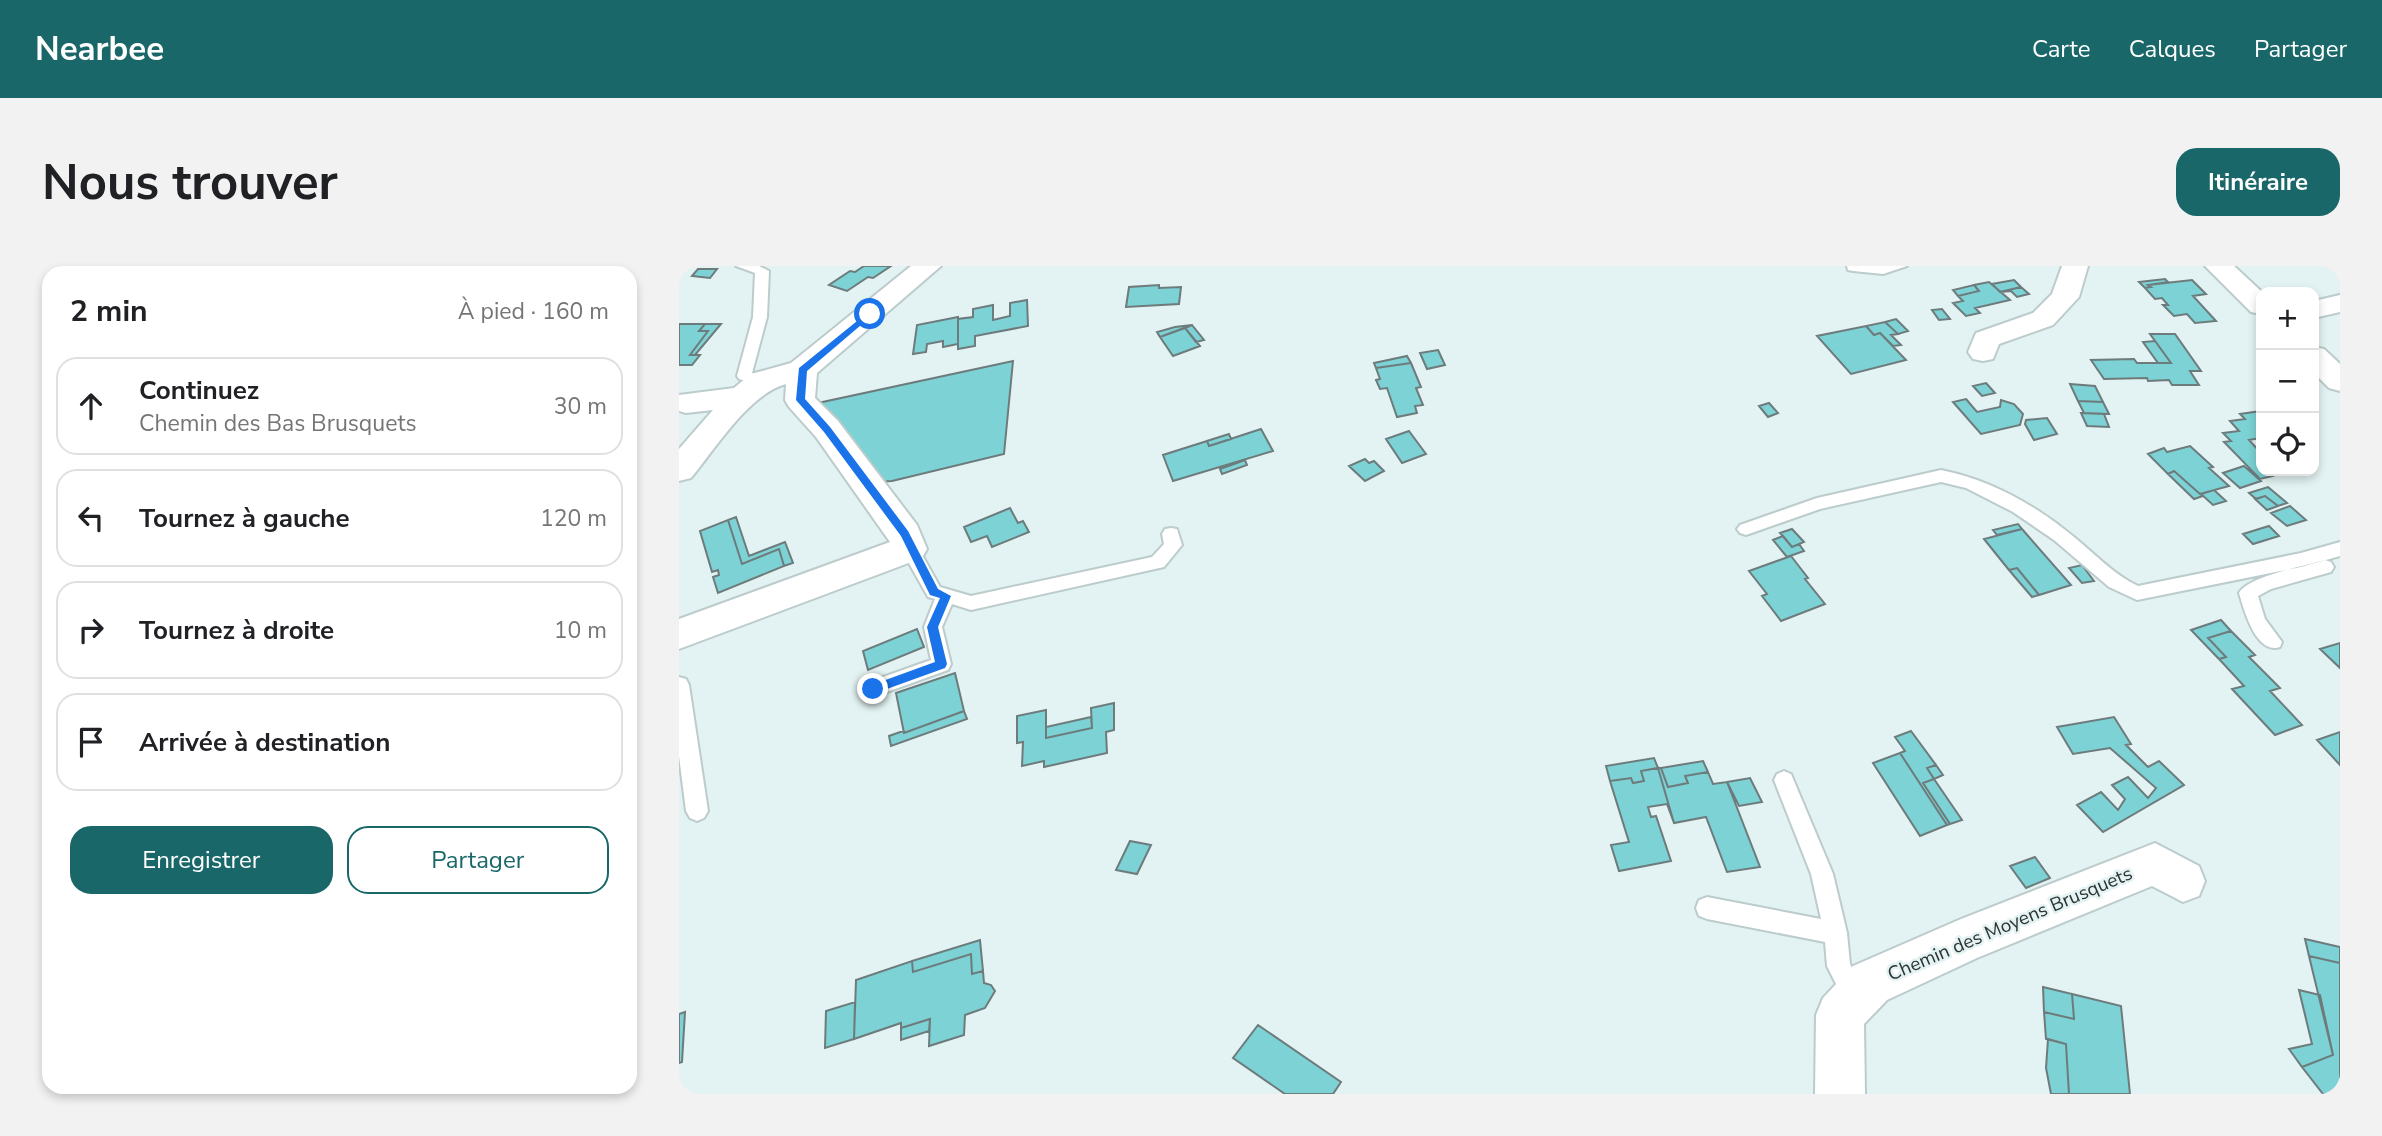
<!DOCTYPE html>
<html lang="fr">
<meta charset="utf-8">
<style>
:root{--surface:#fff;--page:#f2f2f2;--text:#202124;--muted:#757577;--line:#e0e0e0;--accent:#196769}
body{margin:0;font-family:"Nunito Sans",sans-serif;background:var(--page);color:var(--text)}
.controls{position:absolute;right:21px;top:21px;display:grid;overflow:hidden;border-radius:14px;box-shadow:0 4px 10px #0003}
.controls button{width:63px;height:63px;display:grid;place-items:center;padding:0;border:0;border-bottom:2px solid var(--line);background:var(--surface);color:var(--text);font:35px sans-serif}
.stop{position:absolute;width:21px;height:21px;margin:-16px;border:5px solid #1a73e8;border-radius:50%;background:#fff}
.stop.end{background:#1a73e8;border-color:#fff;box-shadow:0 2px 7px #0008}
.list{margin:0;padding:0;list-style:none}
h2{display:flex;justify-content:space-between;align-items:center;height:91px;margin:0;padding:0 28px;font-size:30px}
h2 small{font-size:23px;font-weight:400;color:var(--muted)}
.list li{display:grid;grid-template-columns:46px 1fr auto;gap:21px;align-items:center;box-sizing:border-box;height:98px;margin:0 14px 14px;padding:0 14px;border:2px solid var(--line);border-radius:21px}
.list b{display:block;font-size:26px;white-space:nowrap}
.list p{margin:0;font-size:23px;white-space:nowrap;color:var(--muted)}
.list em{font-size:23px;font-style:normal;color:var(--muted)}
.actions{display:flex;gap:14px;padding:21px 28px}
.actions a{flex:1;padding:16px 0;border:2px solid var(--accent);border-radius:21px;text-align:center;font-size:24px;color:var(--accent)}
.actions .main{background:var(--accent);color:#fff}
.icon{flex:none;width:38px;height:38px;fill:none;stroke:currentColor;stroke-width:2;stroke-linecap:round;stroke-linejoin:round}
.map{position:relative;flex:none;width:1661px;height:828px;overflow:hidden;border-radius:21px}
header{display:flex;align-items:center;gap:42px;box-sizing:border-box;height:98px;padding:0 35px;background:var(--accent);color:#fff}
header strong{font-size:33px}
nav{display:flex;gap:38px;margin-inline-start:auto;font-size:24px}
.intro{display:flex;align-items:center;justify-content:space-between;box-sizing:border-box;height:168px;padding:0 42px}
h1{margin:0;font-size:49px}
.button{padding:18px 32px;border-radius:21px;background:var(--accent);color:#fff;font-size:24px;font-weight:700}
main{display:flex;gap:42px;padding:0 42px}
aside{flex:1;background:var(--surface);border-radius:21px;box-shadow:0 4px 10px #0003}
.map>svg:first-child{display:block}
.building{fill:#7cd2d4;stroke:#6e7b7c;stroke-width:2}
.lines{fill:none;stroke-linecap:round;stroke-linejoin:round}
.lane-casing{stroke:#bccbcb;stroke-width:4}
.street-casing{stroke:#bccbcb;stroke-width:4}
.lane{fill:#fff;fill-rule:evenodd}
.street{fill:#fff;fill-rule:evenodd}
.route{fill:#1a73e8}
.labels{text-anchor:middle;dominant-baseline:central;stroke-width:5;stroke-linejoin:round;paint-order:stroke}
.street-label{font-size:19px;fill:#2d3333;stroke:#e3f2f2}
</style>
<header>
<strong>Nearbee</strong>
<nav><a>Carte</a><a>Calques</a><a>Partager</a></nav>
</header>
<div class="intro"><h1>Nous trouver</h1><a class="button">Itinéraire</a></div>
<main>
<aside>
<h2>2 min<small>À pied · 160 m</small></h2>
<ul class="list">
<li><svg class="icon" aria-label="ahead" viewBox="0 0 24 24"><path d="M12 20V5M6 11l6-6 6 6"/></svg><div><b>Continuez</b><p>Chemin des Bas Brusquets</p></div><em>30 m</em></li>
<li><svg class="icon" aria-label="left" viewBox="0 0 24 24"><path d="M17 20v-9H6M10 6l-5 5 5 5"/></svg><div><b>Tournez à gauche</b></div><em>120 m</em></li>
<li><svg class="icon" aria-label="right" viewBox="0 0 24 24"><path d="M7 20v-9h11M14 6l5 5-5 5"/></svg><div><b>Tournez à droite</b></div><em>10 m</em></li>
<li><svg class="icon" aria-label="arrive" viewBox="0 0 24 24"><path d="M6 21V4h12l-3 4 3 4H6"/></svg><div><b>Arrivée à destination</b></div></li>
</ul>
<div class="actions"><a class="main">Enregistrer</a><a>Partager</a></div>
</aside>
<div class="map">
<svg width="1661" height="828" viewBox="0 0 1661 828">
<rect width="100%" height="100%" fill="#e3f2f2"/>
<path class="building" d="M185 0H212L194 12 189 11 168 25 150 19 171 5 176 6Z
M19 3H38L31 12 13 10Z
M1486 13 1489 16 1469 19 1472 21 1466 22 1460 16Z
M1335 14 1342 21 1321 26 1313 18Z
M1513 14 1527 28 1514 30 1537 55 1516 57 1508 48 1495 50 1484 39H1489L1483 32 1476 33 1466 22 1472 21 1469 19Z
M1310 16 1331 34 1296 42 1301 47 1287 50 1274 37 1284 35 1279 30 1300 25 1295 19Z
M480 19V22L502 21 500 38 447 41 450 21Z
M1295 19 1300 25 1279 30 1274 24Z
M1342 21 1350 28 1338 31 1332 25 1321 26Z
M348 34 349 60 296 70V80L279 83V53L294 51V43L314 39V54L331 50V37Z
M1263 43 1271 53 1260 54 1253 44Z
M279 51V78L264 81V75L248 78 247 86 234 88 238 59Z
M1217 53 1229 65 1219 68 1206 56Z
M1206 56 1219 68 1212 69 1222 79 1214 80 1201 67 1195 69 1187 60Z
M0 58H26L20 65H29L11 89H21L13 99H0Z
M26 58H42L16 89H11L29 65H20Z
M513 59 481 71 478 66 496 61Z
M513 59 525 74 517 76 506 62Z
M1187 60 1195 69 1201 67 1227 94 1172 108 1138 70Z
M506 62 521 80 494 90 481 71Z
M1471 68H1496L1522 105H1511L1520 119H1493L1490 114 1469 115 1468 112 1425 113 1412 94 1455 93 1458 97H1492Z
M1476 75 1492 97H1479L1464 76Z
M759 84 766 99 748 103 741 87Z
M728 90 732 97 697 102 695 97Z
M334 95 325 188 213 215 197 216 139 137Z
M732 97 742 121 737 122 744 139 736 140 738 147 718 151 708 122 701 123 697 114 701 113 697 102Z
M1307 117 1316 127 1303 130 1294 120Z
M1391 118 1416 120 1424 136 1399 135Z
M1287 133 1298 146 1321 141 1322 134 1335 138 1344 148 1341 159 1302 168 1274 136Z
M1399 135 1424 136 1430 148 1405 147Z
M1090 137 1099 147 1089 151 1080 140Z
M1582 145V172L1570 174 1582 187V205H1590L1594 210 1581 213 1545 176 1552 175 1544 167 1560 165 1551 155 1566 153 1561 148Z
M1402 147 1425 148 1430 161 1408 160Z
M1368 152 1378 168 1355 174 1346 158 1347 154Z
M582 163 594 185 494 215 484 189 528 175 530 180Z
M730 165 747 188 723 197 707 173Z
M550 168 552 173 530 180 528 175Z
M1511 180 1534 201 1530 202 1550 220 1521 228 1495 205 1489 208 1469 188 1485 182 1488 186Z
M686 193 690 197 695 195 705 205 686 215 670 200Z
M566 194 568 199 543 208 541 203Z
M1565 200 1582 215 1561 222 1544 207Z
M1495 205 1521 228 1524 230 1515 233 1489 208Z
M1589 221 1608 237 1599 240 1586 230 1577 233 1570 227Z
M1535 224 1547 235 1534 239 1522 228Z
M1586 230 1599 240 1588 244 1576 233Z
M1611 240 1627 254 1608 260 1592 247Z
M331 242 339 257 344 255 350 266 313 281 308 270 292 276 285 261Z
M57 251 70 290 106 276 114 297 105 300 100 283 63 298 49 254Z
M49 254 63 298 100 283 105 300 39 327 34 311 40 309 39 304 33 306 21 265Z
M1339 258 1343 263 1318 269 1314 264Z
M1590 260 1600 270 1574 278 1564 268Z
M1113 263 1125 276 1113 281 1101 267Z
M1343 263 1392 319 1360 329 1338 302 1330 304 1305 273Z
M1104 270 1113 281 1120 278 1125 285 1108 291 1094 274Z
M1112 290 1129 312 1126 313 1146 338 1102 355 1083 330 1088 328 1070 305Z
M1403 299 1415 315 1403 317 1390 302Z
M1338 302 1360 329 1353 331 1330 304Z
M1542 354 1552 365 1529 372 1547 391 1540 393 1512 364Z
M238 363 245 381 189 404 184 385Z
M1552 365 1576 389 1570 391 1601 422 1591 425 1623 459 1596 469 1553 423 1565 420 1540 393 1547 391 1529 372Z
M1661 377V402L1641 383Z
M276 407 285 445 225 467 217 427Z
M435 437V464L427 466 428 487 365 501V495L343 500 344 476 338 477V450L367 444V472L413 462 412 442Z
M285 445 288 453 212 480 210 470 224 465 225 467Z
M412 451 413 462 367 472V461Z
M1435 451 1452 478 1447 479 1469 501 1480 495 1505 519 1424 566 1398 539 1422 526 1439 544 1446 533 1433 519 1449 511 1469 532 1477 522 1431 482 1394 488 1378 461Z
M1232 465 1257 499 1248 502 1255 513 1244 517 1271 558 1268 559 1221 487 1226 485 1216 471Z
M1661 466V499L1638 474Z
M1221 487 1268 559 1241 570 1194 497Z
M975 492 979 502 962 505 965 515 954 517 952 512 931 515 927 500Z
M1024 495 1029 506 1006 510 1009 517 989 521 982 502Z
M1257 499 1264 509 1255 513 1248 502Z
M979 502 995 557 988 538 969 541 972 551 977 550 992 595 940 605 932 579 950 576 931 515 952 512 954 517 965 515 962 505Z
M979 502H982L989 521 1009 517 1006 510 1029 506 1034 518 1048 516 1081 601 1048 606 1027 551 995 557Z
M1071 512 1083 536 1060 540 1048 516Z
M1255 513 1283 554 1271 558 1244 517Z
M451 575 472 579 458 608 437 604Z
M1356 591 1371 612 1347 622 1331 600Z
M1626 673 1661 681V697L1630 690Z
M301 674 304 705 293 708 292 688 234 706 233 695Z
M292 688 293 708 304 705 305 717 312 719 316 725 306 742 286 749 285 769 250 780 251 753 222 762V757L175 773 177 714 233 695 234 706Z
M1630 690 1661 697V828H1644L1623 801 1654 789Z
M1364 721 1393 728 1395 753 1365 746Z
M1620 724 1641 729 1654 789 1623 801 1610 783 1633 778Z
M1393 728 1442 740 1451 828H1390L1387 778 1367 773 1365 746 1395 753Z
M176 736 175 773 146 782 147 745Z
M6 746 3 796 0 797V748Z
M251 753 250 765 222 774V762Z
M579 759 662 816 654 828H606L554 792Z
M1369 773 1387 778 1390 828H1372L1367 802Z"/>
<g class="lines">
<defs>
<path id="lane" d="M57 0H80L90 5 88 51 73 107 88 112 91 115 83 120 60 113 58 110 74 51 76 7Z
M1168 0H1228L1204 8 1174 5 1169 4Z
M1262 204C1310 213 1358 240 1395 271 1416 288 1434 308 1459 320L1622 287 1661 276V290L1622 301 1458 334 1430 321 1375 274 1334 246 1287 222 1262 216 1141 243 1067 269 1061 267 1058 263 1061 259 1138 232Z
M492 262 498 263 503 279 485 301 292 344 273 338 263 361 272 398 269 404 194 431 187 429 184 423 187 417 252 394 245 361 256 333 249 331 222 283 225 278H237L261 321 292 330 473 291 485 278 483 268 486 263Z
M1646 294 1652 296 1655 301 1652 306 1592 323 1579 330 1586 353 1603 376 1601 381C1577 389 1565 344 1560 327 1570 310 1626 300 1646 294Z
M0 411 7 413 10 419 29 545 25 552 18 555 11 552 7 545 0 490Z
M1105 505 1112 508 1154 608 1168 667 1171 698 1188 732 1184 740 1176 744 1168 740 1148 700 1146 676 1028 653 1020 650 1017 642 1020 634 1028 631 1142 653 1132 608 1095 514 1098 508Z"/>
<path id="street" d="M232 0H262L138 107 136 132 159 155 238 259 248 283 243 292 0 383V353L211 276 137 171 110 141 106 134 107 118C70 128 36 183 12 212L0 215V183L34 144 7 147 0 145V129L55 122 72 108 112 97Z
M1383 0H1409L1400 31 1374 59 1320 78 1314 93 1304 95 1294 93 1289 86 1297 67 1354 47 1373 28Z
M1526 0H1555L1583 26 1582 48 1572 46Z
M1661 29V46L1635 52V35Z
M1635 81 1645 83 1661 98V125L1650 122 1635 107Z
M1476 577 1520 600 1526 615 1520 630 1504 636 1473 620 1298 692 1208 734 1185 758 1186 828H1136L1137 749 1144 732 1174 700 1282 653Z"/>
</defs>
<use href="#lane" class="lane-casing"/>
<use href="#street" class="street-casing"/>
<use href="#lane" class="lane"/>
<use href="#street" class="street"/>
</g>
<path class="route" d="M188 47 195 48 128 105 126 133 151 161 229 265 259 323 272 330 259 361 268 398 266 402 194 428 190 427V420L256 396 248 361 261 332 251 329 222 270 145 166 117 134 120 102Z"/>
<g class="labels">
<g class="street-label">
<text transform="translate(1331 658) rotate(-23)">Chemin des Moyens Brusquets</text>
</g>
</g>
</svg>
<div class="controls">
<button>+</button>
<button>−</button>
<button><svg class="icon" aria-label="locate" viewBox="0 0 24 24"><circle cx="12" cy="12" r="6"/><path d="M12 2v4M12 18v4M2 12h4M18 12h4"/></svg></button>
</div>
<div class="stop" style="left:191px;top:48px"></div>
<div class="stop end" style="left:194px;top:423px"></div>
</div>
</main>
